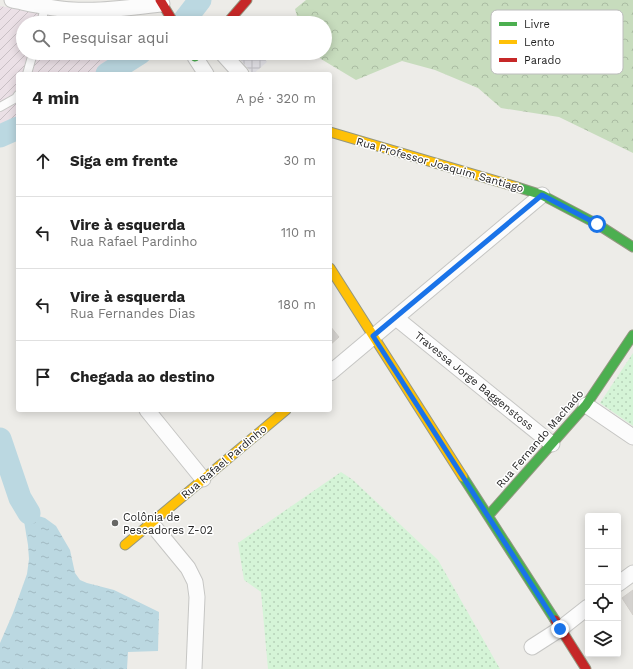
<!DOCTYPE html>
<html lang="pt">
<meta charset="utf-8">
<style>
:root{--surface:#fff;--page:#f6f6f6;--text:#222;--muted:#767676;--line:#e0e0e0}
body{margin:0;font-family:"Work Sans",sans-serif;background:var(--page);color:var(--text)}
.controls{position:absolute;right:12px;bottom:12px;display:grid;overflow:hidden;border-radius:4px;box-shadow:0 2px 10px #0003}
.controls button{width:36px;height:36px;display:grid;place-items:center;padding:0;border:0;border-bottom:1px solid var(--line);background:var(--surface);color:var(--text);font:20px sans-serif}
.stop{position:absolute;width:12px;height:12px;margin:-9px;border:3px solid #1a73e8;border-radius:50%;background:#fff}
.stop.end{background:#1a73e8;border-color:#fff;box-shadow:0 1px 4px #0008}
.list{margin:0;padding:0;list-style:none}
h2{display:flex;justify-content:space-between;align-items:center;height:52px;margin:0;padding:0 16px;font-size:17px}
h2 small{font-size:13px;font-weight:400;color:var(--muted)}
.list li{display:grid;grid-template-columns:26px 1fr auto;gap:12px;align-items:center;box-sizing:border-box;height:72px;padding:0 16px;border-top:1px solid var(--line)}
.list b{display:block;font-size:15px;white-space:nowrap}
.list p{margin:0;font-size:13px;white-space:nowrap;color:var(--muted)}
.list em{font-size:13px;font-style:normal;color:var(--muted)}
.icon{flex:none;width:22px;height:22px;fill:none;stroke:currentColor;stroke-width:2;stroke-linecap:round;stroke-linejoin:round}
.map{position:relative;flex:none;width:633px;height:669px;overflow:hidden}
.search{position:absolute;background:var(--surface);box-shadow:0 2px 10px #0003;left:16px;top:16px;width:316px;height:44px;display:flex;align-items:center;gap:10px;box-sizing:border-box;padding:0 14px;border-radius:22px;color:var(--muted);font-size:15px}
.panel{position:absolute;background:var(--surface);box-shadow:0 2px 10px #0003;left:16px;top:72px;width:316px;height:340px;border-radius:4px}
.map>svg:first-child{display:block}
.industrial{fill:url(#industrial-furrows)}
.forest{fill:url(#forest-crowns)}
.park{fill:url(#park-dots)}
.plaza{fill:url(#plaza-grid)}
.water{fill:url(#water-ripples)}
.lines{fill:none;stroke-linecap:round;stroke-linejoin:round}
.river{stroke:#bbd8e1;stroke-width:23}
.building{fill:#d4d2cf;stroke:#d1cec9}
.lane-casing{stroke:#c6c6c4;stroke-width:10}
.street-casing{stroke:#c6c6c4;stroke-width:17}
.fast-casing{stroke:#949780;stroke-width:11}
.slow-casing{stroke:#949780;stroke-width:11}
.jam-casing{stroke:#949780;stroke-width:11}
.lane{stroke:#fcfcfc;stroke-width:8}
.street{stroke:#fcfcfc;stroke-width:15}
.fast{stroke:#4caf50;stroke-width:9}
.slow{stroke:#ffc107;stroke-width:9}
.jam{stroke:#c62828;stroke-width:9}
.route{stroke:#1a73e8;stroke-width:5}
.poi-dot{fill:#676765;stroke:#fff;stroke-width:1.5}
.labels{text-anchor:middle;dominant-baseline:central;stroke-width:3;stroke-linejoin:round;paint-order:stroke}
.street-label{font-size:11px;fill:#1f1f1f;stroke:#fff}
.poi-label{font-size:11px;fill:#1f1f1f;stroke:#fff;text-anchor:start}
.key{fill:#fff;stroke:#bcbcbc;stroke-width:1}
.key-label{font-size:11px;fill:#1f1f1f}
</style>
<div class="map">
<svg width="633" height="669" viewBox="0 0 633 669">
<defs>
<pattern id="industrial-furrows" width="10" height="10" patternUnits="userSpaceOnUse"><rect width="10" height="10" fill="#ebe0e6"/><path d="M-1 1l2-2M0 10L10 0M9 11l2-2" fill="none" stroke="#c9c0c5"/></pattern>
<pattern id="forest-crowns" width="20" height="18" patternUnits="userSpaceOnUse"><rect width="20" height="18" fill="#c7dcbd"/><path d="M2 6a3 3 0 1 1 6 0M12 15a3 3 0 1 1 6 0" fill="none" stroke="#aabca2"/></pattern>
<pattern id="park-dots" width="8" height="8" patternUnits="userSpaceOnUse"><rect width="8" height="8" fill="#d5f4d7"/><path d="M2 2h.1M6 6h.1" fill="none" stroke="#b6d1b8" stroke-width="1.8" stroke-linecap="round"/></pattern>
<pattern id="plaza-grid" width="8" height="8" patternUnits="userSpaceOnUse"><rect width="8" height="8" fill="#e3e2e7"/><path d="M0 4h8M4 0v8" fill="none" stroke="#c2c1c6"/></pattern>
<pattern id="water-ripples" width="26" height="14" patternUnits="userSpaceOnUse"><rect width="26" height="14" fill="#bbd8e1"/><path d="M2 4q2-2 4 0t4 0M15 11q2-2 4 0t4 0" fill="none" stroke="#a0b9c1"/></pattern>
</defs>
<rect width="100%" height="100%" fill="#edece8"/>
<path class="industrial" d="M0 6 89 22 151 18 154 23H23V53H125L96 74H18V117L0 126Z"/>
<path class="forest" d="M306 0H633V153L559 117 501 108 478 88 435 70 402 61 356 80 321 59 316 53H325V23H299L295 9Z"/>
<path class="park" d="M633 353V426L600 403Z
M341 472 353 480 438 560 500 669H268L261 592 244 580 238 543Z"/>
<path class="plaza" d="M234 53H261L267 62 253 74Z"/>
<path class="water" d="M26 513H29L45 518 56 526 70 550 75 573 80 580 87 583 114 590 159 612 158 651 128 652 127 669H0V643L13 613 27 574 29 559 28 545 24 521Z"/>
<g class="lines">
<path class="river" d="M183 22 200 0
M107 74 140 53
M0 136 18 128
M0 439 20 498 29 513"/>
</g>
<path class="building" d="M330 326 339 337 330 345Z
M633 590V615L622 598Z"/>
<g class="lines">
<defs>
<path id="lane" d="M41 23 45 7
M27 74 33 53
M0 107 16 98 18 95"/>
<path id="street" d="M12 0C32 4 52 9 73 10 102 12 133 7 162 4
M222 53 241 74
M195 57 206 74
M396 318 552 444
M330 373 542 195
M586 405 633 437
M147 410 203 479
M151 523 188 568 195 582 197 597 194 669
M618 584 633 573
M532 647 560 629 588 607"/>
<path id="fast" d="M193 53 195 57 199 53
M517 187 542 195 597 224 633 247
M463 477 555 620
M488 516 586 405 633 335"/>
<path id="slow" d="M330 132 517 187
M330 268 463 477
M125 545 286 410"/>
<path id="jam" d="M160 0 174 23
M227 23 247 0
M555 620 586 669"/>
</defs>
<use href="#lane" class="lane-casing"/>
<use href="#street" class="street-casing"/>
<use href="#fast" class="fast-casing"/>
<use href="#slow" class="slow-casing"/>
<use href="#jam" class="jam-casing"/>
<use href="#lane" class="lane"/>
<use href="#street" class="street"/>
<use href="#fast" class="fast"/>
<use href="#slow" class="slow"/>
<use href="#jam" class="jam"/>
</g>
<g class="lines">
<path class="route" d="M560 629 373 336 542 195 597 224"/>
</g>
<circle class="poi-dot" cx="115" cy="523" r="4"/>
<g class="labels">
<g class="street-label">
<text transform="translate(440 165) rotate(16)">Rua Professor Joaquim Santiago</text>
<text transform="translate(474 381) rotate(39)">Travessa Jorge Baggenstoss</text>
<text transform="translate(540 439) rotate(-49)">Rua Fernando Machado</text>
<text transform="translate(224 462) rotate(-40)">Rua Rafael Pardinho</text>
</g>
<g class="poi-label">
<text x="123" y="517">Colônia de<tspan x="123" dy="13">Pescadores Z-02</tspan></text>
</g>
</g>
<rect x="491" y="10" width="132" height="64" rx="6" class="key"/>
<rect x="499" y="22" width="18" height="4" fill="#4caf50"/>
<rect x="499" y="40" width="18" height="4" fill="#ffc107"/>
<rect x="499" y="58" width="18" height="4" fill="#c62828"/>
<g class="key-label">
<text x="524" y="28">Livre</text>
<text x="524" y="46">Lento</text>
<text x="524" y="64">Parado</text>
</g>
</svg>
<div class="controls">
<button>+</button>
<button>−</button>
<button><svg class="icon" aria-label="locate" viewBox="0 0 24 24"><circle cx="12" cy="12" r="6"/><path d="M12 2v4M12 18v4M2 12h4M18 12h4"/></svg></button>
<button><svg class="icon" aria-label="layers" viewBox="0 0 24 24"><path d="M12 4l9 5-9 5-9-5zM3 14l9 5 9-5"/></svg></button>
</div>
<div class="stop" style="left:597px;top:224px"></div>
<div class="stop end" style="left:560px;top:629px"></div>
<div class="search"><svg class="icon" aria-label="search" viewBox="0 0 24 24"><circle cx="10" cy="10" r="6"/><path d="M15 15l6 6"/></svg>Pesquisar aqui</div>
<section class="panel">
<h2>4 min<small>A pé · 320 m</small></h2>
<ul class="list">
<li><svg class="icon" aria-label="ahead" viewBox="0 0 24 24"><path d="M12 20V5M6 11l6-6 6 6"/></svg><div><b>Siga em frente</b></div><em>30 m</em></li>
<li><svg class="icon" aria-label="left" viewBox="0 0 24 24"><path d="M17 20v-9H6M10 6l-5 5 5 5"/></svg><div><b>Vire à esquerda</b><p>Rua Rafael Pardinho</p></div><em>110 m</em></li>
<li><svg class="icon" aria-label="left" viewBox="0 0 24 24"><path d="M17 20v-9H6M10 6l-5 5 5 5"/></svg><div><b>Vire à esquerda</b><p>Rua Fernandes Dias</p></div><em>180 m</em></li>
<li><svg class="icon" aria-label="arrive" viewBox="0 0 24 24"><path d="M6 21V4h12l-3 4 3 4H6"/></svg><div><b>Chegada ao destino</b></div></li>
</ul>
</section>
</div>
